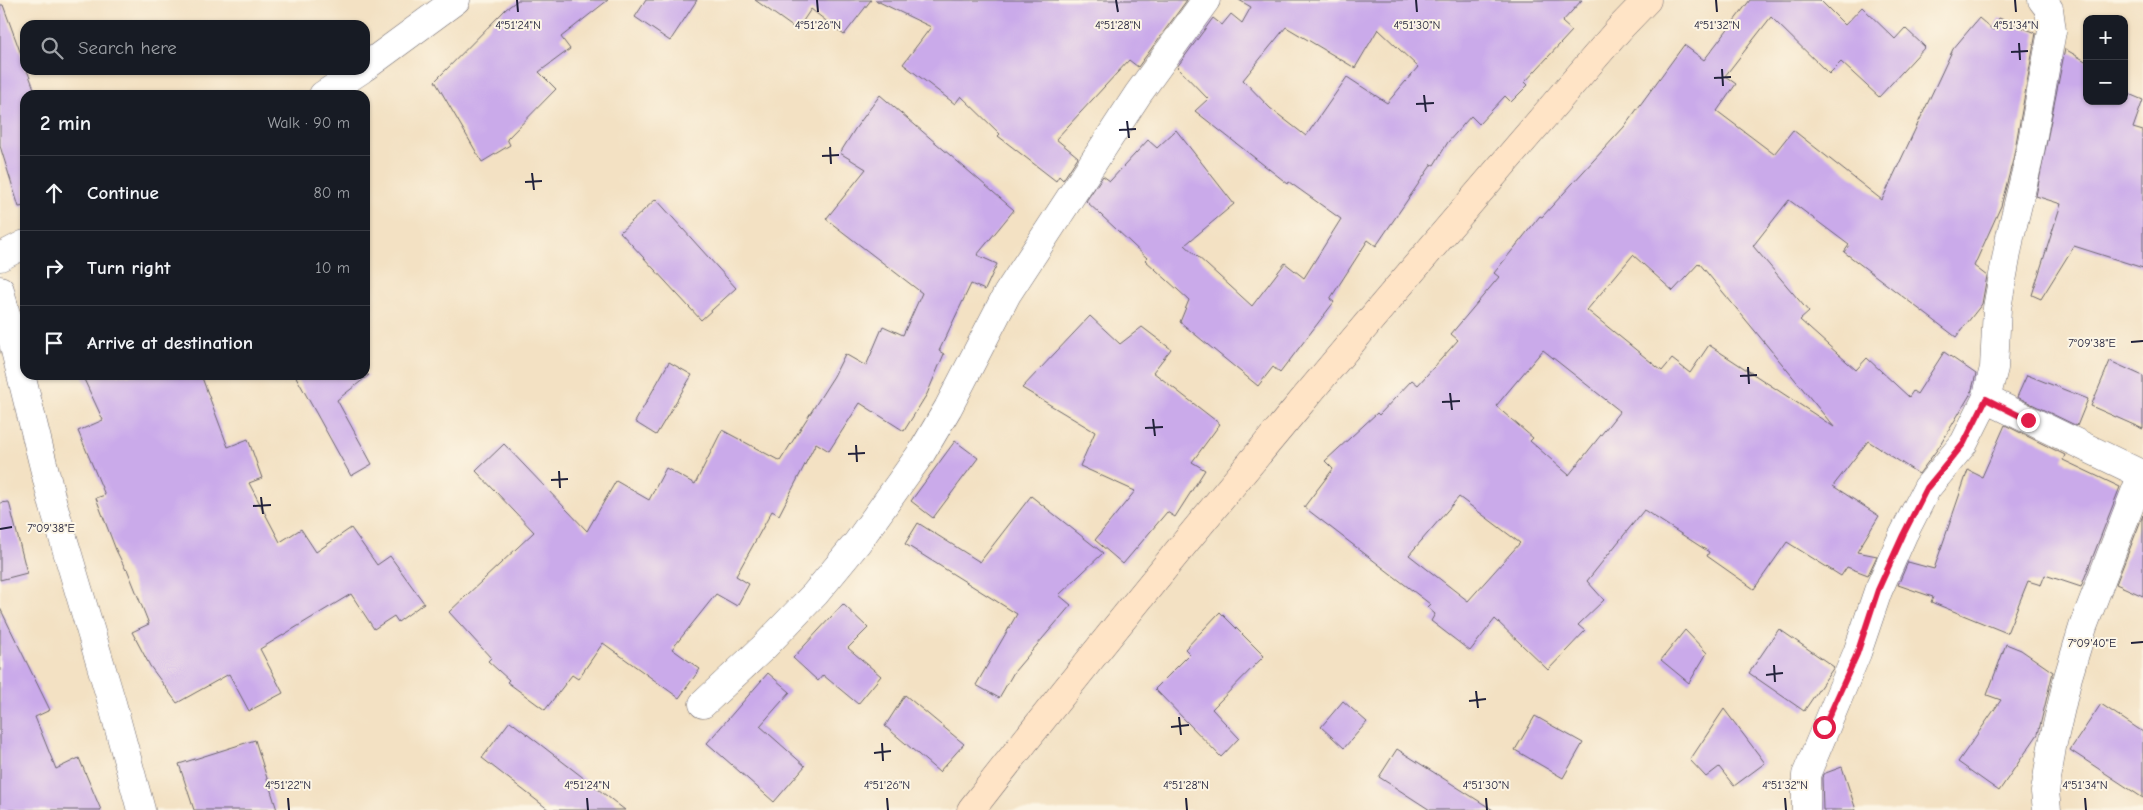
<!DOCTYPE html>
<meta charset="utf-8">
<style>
:root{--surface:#171b24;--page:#20242c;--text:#f1f3f6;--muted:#9ea1a6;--line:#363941}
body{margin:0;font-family:"Comic Neue",sans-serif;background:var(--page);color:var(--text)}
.controls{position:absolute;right:15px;top:15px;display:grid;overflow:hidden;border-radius:10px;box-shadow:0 1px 4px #0004}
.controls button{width:45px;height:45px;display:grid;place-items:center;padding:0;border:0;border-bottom:1px solid var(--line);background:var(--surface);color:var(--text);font:25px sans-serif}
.stop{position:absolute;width:15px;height:15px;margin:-11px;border:4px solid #e11d48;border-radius:50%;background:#fff}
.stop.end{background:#e11d48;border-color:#fff;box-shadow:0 1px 5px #0008}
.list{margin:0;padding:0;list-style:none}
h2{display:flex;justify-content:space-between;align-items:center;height:65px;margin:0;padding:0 20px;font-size:21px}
h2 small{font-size:16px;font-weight:400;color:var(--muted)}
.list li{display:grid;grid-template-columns:32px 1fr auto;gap:15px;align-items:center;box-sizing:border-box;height:75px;padding:0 20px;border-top:1px solid var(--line)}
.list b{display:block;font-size:19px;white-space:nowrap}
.list em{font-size:16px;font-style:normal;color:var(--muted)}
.icon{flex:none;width:28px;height:28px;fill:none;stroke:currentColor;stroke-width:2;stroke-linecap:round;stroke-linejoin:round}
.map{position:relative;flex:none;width:2143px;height:810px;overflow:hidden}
.search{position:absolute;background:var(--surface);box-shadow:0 1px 4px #0004;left:20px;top:20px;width:350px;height:55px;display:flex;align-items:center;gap:12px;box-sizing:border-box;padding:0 18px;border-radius:15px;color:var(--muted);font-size:19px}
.panel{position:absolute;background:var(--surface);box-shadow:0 1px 4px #0004;left:20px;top:90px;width:350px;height:290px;border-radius:15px}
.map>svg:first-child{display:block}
.building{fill:#caaaea;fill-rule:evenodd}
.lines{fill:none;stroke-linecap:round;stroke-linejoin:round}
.minor-casing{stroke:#6b656b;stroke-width:29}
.secondary-casing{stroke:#6b656b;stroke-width:29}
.minor{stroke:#fff;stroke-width:28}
.secondary{stroke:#ffe4c6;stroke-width:28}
.route{stroke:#e11d48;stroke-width:6}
.ticks{fill:none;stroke:#22223b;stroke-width:2}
.ticks-label{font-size:12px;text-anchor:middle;fill:#22223b;stroke:#fcf5e5;stroke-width:4;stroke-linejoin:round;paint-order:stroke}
</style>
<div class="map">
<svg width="2143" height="810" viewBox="0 0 2143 810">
<rect width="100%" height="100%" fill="#fcf5e5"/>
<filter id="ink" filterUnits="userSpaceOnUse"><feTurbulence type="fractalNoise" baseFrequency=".02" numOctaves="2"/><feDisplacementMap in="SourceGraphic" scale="10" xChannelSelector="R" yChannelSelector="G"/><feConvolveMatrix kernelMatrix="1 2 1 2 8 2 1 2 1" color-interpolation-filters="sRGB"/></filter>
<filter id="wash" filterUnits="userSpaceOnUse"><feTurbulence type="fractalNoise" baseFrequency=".0096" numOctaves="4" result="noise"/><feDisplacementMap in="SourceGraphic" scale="20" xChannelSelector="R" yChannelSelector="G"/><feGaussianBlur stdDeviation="1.12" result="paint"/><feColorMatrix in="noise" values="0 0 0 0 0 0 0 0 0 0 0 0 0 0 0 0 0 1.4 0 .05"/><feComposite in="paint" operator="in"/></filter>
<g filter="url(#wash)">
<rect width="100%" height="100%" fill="#f3e1c3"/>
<g id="blocks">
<path class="building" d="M518 0H608L561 37 570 49 539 72 556 89 507 139 510 145 482 162 435 81 506 9Z
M646 0H697L670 41 635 17Z
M755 0H871L844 35 811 9 797 30Z
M875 0H1187L1138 67 1129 60 1056 139 1078 157 1063 180 1059 176 1056 181 998 136 1000 134 961 96 955 104 903 64 931 27Z
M1239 0H1582L1562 22 1572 31 1525 82 1528 85 1511 102 1505 96 1479 124 1471 116 1448 142 1434 165 1432 164 1376 246 1368 240 1330 299 1334 302 1280 373 1273 367 1258 386 1180 322 1189 300 1145 260 1147 258 1086 201 1103 176 1110 181 1148 140 1157 148 1176 130 1234 204 1185 245 1252 306 1285 263 1304 278 1341 219 1289 182 1288 184 1195 111 1208 99 1177 67 1213 18 1222 25 1231 14 1242 23 1251 7ZM1286 27 1355 68 1378 29 1418 67 1387 103 1347 77 1306 136 1270 108 1243 80Z
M1750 0H1820L1845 25 1862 7 1895 39 1905 28 1925 47 1879 97 1841 62 1829 74 1771 17 1725 76 1736 84 1717 111 1774 154 1793 130 1882 200 1953 49 1979 18 1993 30 1999 18 2036 33 2013 160 2001 206 1974 266 1987 276 1982 304 1956 337 1844 252 1849 245 1789 200 1753 246 1809 312 1800 320 1856 370 1867 358 1909 397 1913 391 1917 394 1944 352 1976 374 1971 393 1939 447 1919 474 1868 441 1833 486 1879 516 1857 552 1877 556 1868 575 1847 567 1841 576 1787 542 1754 589 1707 556 1709 552 1644 510 1587 581 1604 600 1578 625 1585 631 1548 670 1495 619 1470 651 1431 621 1435 614 1427 607 1430 604 1304 507 1333 469 1325 461 1377 413 1379 415 1412 380 1418 385 1458 340 1451 334 1499 277 1494 273 1540 216 1542 217 1624 127 1684 45 1704 60ZM1633 255 1673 291 1699 263 1834 427 1709 345 1690 373 1672 359 1662 371 1587 310ZM1543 350 1620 411 1569 475 1530 441 1533 438 1496 406ZM1459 497 1520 543 1468 601 1409 555Z
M0 5H3L25 65V70H27L36 94 25 95V206L19 207 0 146Z
M2065 49 2087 62V101H2124V92L2143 100 2133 128 2143 131V268L2074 246 2041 299 2032 295 2061 204 2036 196Z
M880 95 1014 210 977 255 997 264 985 290 971 284 939 351 944 354 927 394 904 431 860 403 829 451 816 443 779 515 772 511 736 576 749 584 737 606 716 594 672 649 700 669 679 698 603 643 578 679 572 675 545 710 507 682 509 680 488 661 491 658 449 612 534 532 476 471 504 444 587 531 616 481 649 500 666 468 695 484 722 430 780 461 834 376 845 354 866 366 883 326 903 335 922 293 826 219 866 169 840 153 855 129Z
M656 199 736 288 701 320 620 232Z
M1090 316 1120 344 1142 327 1171 349 1153 372 1220 424 1192 462 1205 470 1175 517 1167 512 1123 564 1095 540 1135 491 1080 466 1095 432 1022 388Z
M2110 361 2143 376V429L2091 406Z
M669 362 692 375 656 435 635 422Z
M82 375H201L228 447 248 439 262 478 249 483 280 542 301 529 316 552 351 528 377 565 390 556 424 603 398 622 394 616 374 629 351 594 260 649 283 693 249 711 229 674 177 703 150 666 132 632 149 624 127 569 126 570 116 550 96 498 105 495 78 431 103 420Z
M295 375H369L337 400 372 464 351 476Z
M2027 375 2088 399 2077 426 2017 397Z
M2005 425 2065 455 2063 460 2120 487 2081 587 2045 575 2041 585 2028 581 2007 633 1931 602 1933 597 1898 585 1908 562 1934 569 1968 470 1982 477Z
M955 441 978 458 933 518 911 501Z
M1031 496 1103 553 1059 595 1071 605 1014 672 999 698 976 685 1017 614 905 544 918 523 980 562Z
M9 502 27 573 0 580V503Z
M2143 515V596L2116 584Z
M843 604 868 628 848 648 881 676 858 704 823 675 818 681 793 658Z
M0 608 50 710 35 717 56 769 79 758 101 810H0Z
M1220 612 1264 656 1212 709 1239 738 1221 757 1155 689 1190 654 1185 649Z
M1779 629 1834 667 1804 711 1749 673Z
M1685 630 1707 653 1689 683 1661 660Z
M2006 644 2021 650 2053 672 2038 734 1999 791 1958 762 2001 700 1987 695Z
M768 673 790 692 760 726 805 766 774 802 707 743Z
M905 695 964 744 939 772 885 726Z
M1343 701 1367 722 1344 748 1321 727Z
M2101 704 2143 732V798L2070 750Z
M1724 709 1765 763 1734 786 1719 767 1706 777 1690 760Z
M1535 716 1583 743 1563 778 1515 750Z
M510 721 625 810H549L482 758Z
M255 740 277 810H194L179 764Z
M1397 749 1493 810H1430L1379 777Z
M1842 767 1856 810H1823L1822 778 1823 774Z"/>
</g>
</g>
<g filter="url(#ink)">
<use href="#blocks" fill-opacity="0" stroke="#6b656b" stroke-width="1"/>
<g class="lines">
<defs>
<path id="minor" d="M365 67 456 0
M323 95 361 70
M0 257 25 244
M0 290 53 504 112 703 141 810
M1986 399 2143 475
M703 704 764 647 815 594 857 543 922 452 948 408 1007 294 1138 94 1206 0
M1806 810V775L1857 653 1878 591 1903 535 1927 488 1964 443 1986 399 1994 368 1997 308 2010 237 2028 163 2052 31 2049 9 2042 0
M2047 810 2045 792 2052 747 2068 677 2083 627 2142 474"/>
<path id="secondary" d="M971 810C1180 542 1399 284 1621 27L1647 0"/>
</defs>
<use href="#minor" class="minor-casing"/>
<use href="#secondary" class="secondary-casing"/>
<use href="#minor" class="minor"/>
<use href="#secondary" class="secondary"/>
</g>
</g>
<g class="lines" filter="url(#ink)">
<path class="route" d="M1824 727 1857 654 1878 590 1903 535 1927 488 1964 443 1986 399 2028 420"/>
</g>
<path class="ticks" d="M517 0 518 12M817 0 818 12M1116 0 1118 12M1416 0 1417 12M1716 0 1717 12M2015 0 2016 12M2019 43 2020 60M2011 52 2028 51M1722 69 1723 86M1714 78 1731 77M1424 95 1426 112M1416 104 1434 103M1127 121 1129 138M1119 130 1136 129M830 147 831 164M822 156 839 155M532 173 534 190M525 182 542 181M2131 342 2143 341M1748 367 1749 384M1740 376 1757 375M1450 393 1452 410M1442 402 1460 401M1153 419 1155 436M1145 428 1163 427M856 445 857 462M848 454 865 453M559 471 560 488M551 480 568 479M261 497 263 514M253 506 271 505M0 529 12 527M2131 643 2143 642M1774 665 1775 682M1766 675 1783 673M1476 691 1478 708M1469 701 1486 699M1179 717 1181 735M1171 727 1189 725M882 743 883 761M874 753 891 751M288 798 289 810M587 798 588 810M887 798 888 810M1186 798 1187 810M1486 798 1487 810M1785 798 1786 810M2085 798 2086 810"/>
<g class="ticks-label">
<text x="518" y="29">4°51'24"N</text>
<text x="818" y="29">4°51'26"N</text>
<text x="1118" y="29">4°51'28"N</text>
<text x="1417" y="29">4°51'30"N</text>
<text x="1717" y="29">4°51'32"N</text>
<text x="2016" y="29">4°51'34"N</text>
<text x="2092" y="347">7°09'38"E</text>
<text x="51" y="532">7°09'38"E</text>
<text x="2092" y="647">7°09'40"E</text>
<text x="288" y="789">4°51'22"N</text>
<text x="587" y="789">4°51'24"N</text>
<text x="887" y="789">4°51'26"N</text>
<text x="1186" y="789">4°51'28"N</text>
<text x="1486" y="789">4°51'30"N</text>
<text x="1785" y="789">4°51'32"N</text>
<text x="2085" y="789">4°51'34"N</text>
</g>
</svg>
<div class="controls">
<button>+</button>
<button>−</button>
</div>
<div class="stop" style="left:1824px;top:727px"></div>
<div class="stop end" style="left:2028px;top:420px"></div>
<div class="search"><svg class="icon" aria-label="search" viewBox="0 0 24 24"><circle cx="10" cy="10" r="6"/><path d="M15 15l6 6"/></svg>Search here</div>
<section class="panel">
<h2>2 min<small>Walk · 90 m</small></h2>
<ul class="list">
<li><svg class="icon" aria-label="ahead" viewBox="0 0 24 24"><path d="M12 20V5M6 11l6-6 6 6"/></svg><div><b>Continue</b></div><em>80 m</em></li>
<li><svg class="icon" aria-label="right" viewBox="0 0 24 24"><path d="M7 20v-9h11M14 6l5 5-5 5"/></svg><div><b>Turn right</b></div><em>10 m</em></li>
<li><svg class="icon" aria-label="arrive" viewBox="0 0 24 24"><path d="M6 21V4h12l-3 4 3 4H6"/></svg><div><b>Arrive at destination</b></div></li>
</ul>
</section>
</div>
